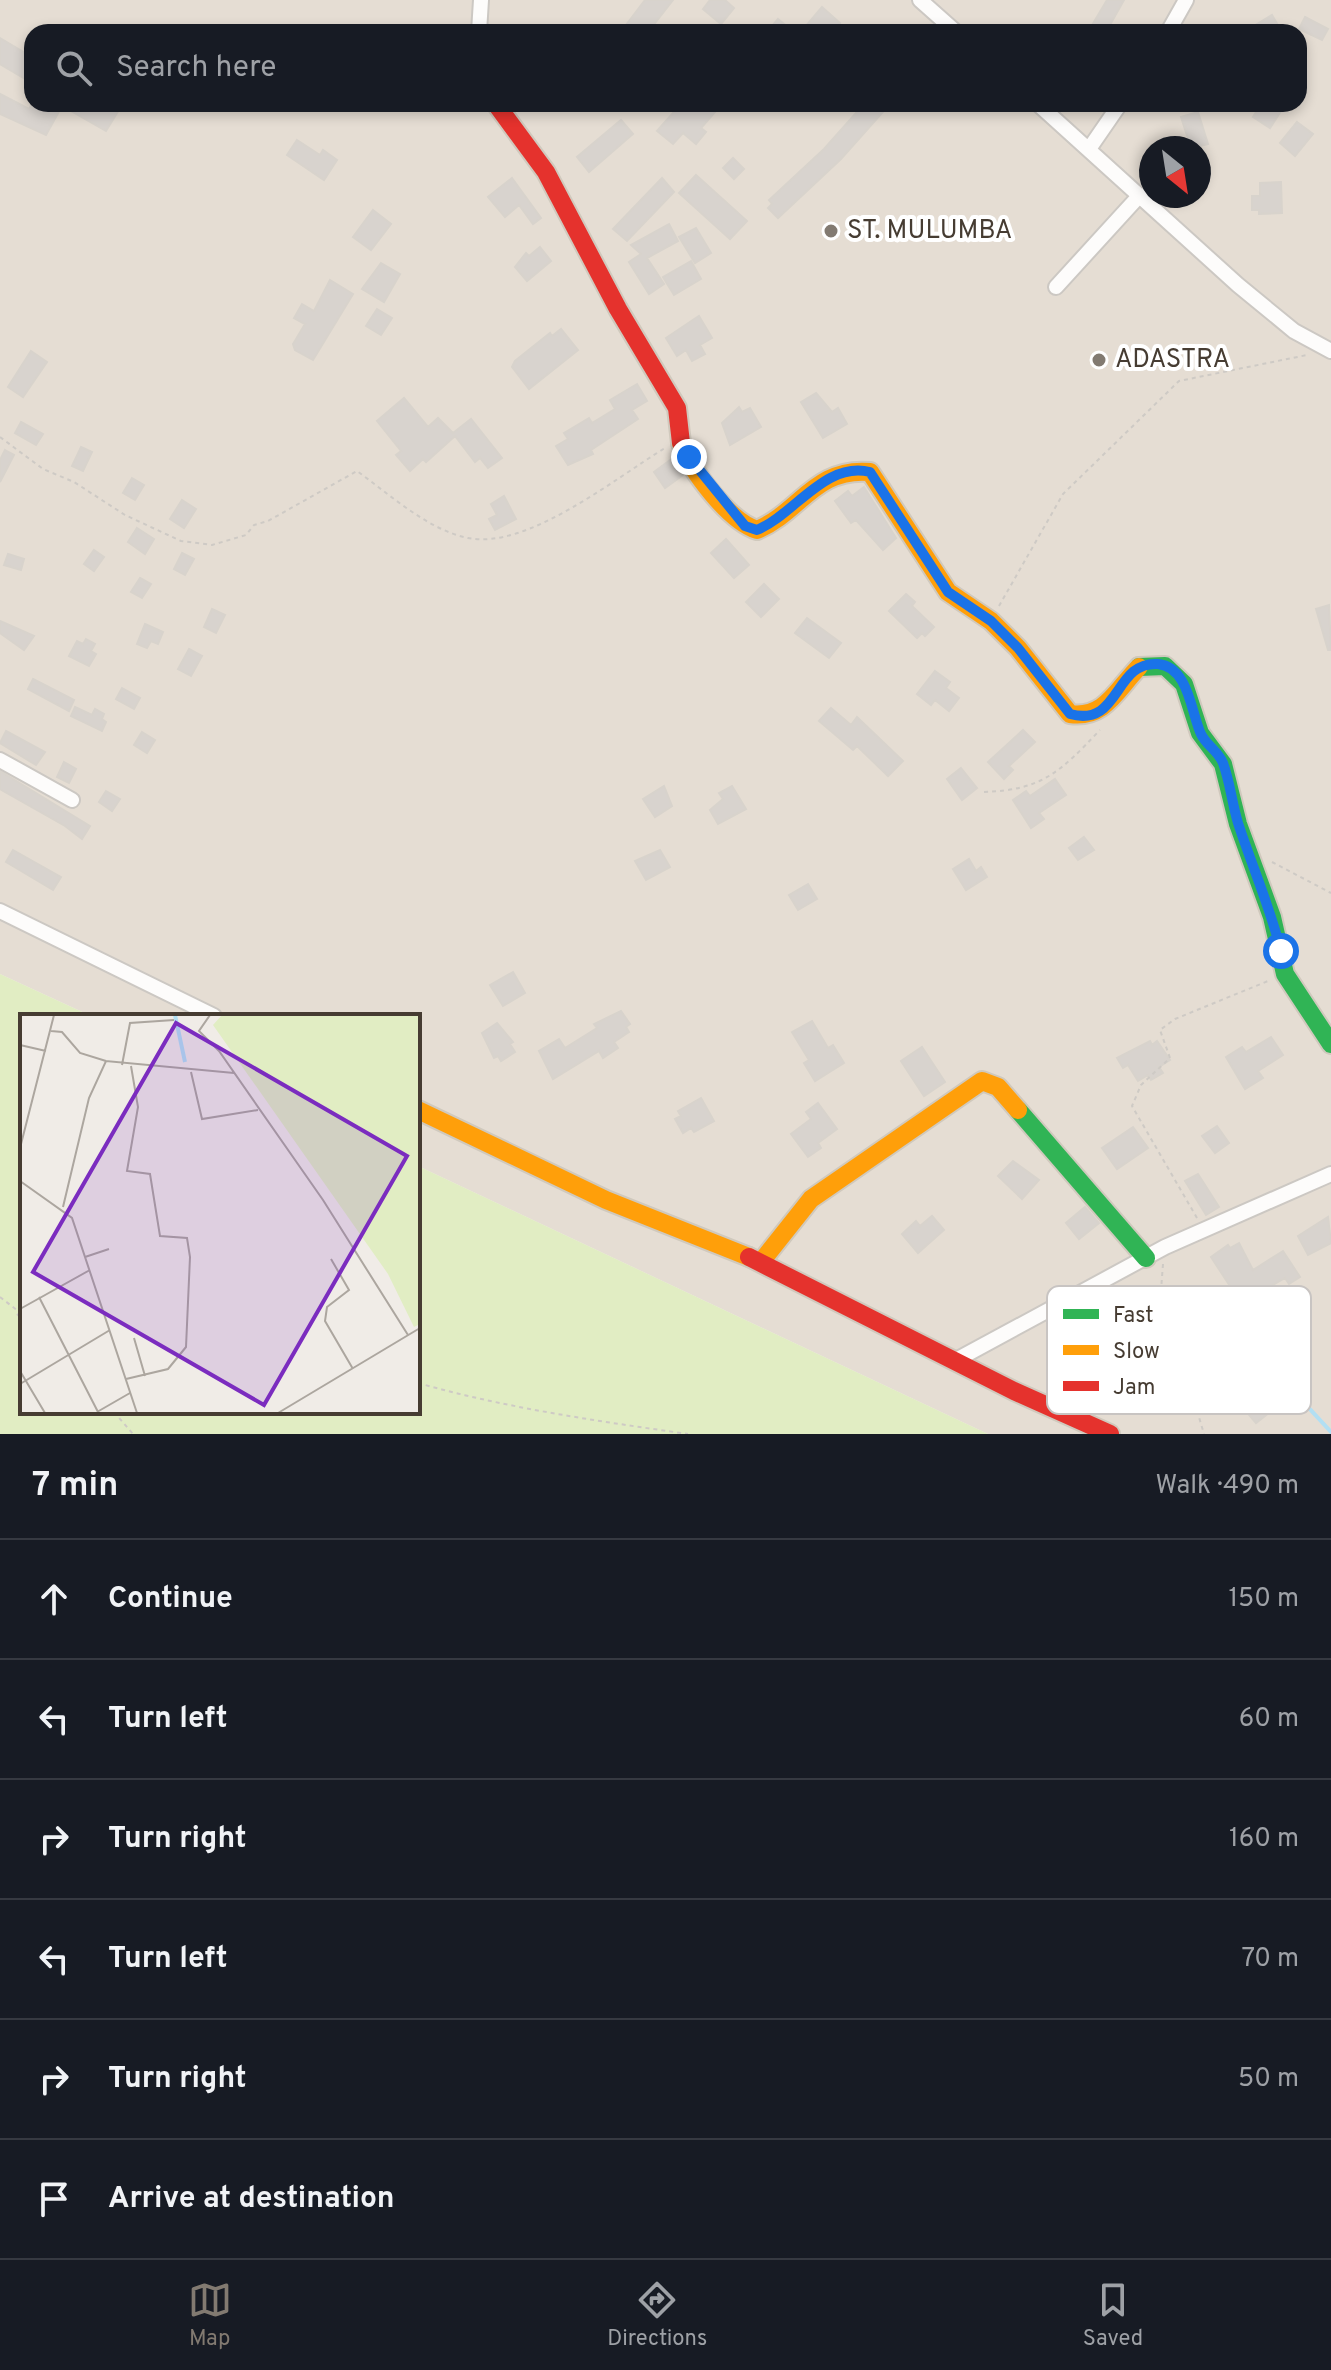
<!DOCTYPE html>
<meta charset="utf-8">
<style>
:root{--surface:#171b24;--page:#20242c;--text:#f1f3f6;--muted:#9ea1a6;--line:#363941;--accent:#827a71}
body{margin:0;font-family:Overpass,sans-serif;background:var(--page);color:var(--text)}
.compass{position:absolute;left:1139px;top:136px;width:72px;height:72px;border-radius:50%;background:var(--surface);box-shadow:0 4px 12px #0003;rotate:150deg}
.stop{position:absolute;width:24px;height:24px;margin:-18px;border:6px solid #1a73e8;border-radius:50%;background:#fff}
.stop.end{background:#1a73e8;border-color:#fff;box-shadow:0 2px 8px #0008}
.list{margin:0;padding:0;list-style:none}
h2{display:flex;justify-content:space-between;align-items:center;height:104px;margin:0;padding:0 32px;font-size:34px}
h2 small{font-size:26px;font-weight:400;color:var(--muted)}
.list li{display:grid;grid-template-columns:52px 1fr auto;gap:24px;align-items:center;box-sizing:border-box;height:120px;padding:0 32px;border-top:2px solid var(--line)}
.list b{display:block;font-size:30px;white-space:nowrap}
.list em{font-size:26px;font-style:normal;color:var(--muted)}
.icon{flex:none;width:44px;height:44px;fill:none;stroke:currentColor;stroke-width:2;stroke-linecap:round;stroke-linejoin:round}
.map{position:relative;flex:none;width:1331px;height:1434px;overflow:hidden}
.search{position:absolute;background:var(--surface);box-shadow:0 4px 12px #0003;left:24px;right:24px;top:24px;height:88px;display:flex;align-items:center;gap:20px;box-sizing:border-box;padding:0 28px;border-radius:24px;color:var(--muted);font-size:30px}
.sheet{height:824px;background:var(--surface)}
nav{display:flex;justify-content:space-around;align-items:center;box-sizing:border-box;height:112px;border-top:2px solid var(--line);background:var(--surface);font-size:22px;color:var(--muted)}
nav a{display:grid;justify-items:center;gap:4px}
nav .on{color:var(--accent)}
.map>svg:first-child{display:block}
.residential{fill:#e5ddd3;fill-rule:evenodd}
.green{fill:#e1edc3}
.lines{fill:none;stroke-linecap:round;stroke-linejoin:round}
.stream{stroke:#b2dff3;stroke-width:4}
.building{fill:#d8d3ce;stroke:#d8d3cc;stroke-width:2}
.street-casing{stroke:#ccc8c3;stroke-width:18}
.fast-casing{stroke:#d0c9bd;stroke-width:22}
.slow-casing{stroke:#d0c9bd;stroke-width:22}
.jam-casing{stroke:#d0c9bd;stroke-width:22}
.path{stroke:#cecac5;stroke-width:2;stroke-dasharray:4 4;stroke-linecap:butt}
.street{stroke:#fdfcfb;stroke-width:14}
.fast{stroke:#30b455;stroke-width:18}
.slow{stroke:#ff9f0a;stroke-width:18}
.jam{stroke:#e5322d;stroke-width:18}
.route{stroke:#1a73e8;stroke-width:10}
.poi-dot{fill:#827a71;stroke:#fff;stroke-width:3}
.labels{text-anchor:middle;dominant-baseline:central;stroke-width:8;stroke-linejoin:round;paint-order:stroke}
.poi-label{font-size:26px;fill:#463c32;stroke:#fff;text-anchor:start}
.inset-river{fill:none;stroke:#b2dff3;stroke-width:4}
.inset-road{fill:none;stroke:#aca69f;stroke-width:2}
.view{fill:#7b2cbf;fill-opacity:0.15;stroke:#7b2cbf;stroke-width:4}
.inset-edge{fill:none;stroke:#463c32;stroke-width:4}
.key{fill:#fff;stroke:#c8c4c2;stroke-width:2}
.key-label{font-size:22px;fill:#463c32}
</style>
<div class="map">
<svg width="1331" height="1434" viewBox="0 0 1331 1434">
<rect width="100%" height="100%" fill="#f0ece7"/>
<path class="residential" d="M0 0H1331V1434H988L418 1166V1016H91L0 974ZM32 32H1299V104H32ZM1151 148H1199V196H1151Z"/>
<path class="green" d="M0 974 91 1016H22V1412H418V1166L988 1434H0Z"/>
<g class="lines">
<path class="stream" d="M1197 1287 1331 1432"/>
</g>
<path class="building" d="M645 0H673L648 32H635L626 25Z
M710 0H725L734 8 721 24 703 9Z
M1107 0H1124L1106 32H1088Z
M822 7 840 23 832 32H813L806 26Z
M1272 15 1282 32H1244Z
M1305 17 1328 29 1322 40 1299 29Z
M778 19 794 32H767Z
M0 38 32 57V83L0 64Z
M0 94 29 109 32 104H113L120 108 106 131 62 106 46 135 0 114Z
M681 104H690L697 111 703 104H722L701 128 706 132 696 144 683 133 673 144 657 131Z
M864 104H890L841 159 778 218 768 208 772 204 769 200 824 149Z
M1261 104H1270L1281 111 1270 128 1253 117Z
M1198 112 1208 144 1191 148 1181 117Z
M621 120 633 134 589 172 577 157Z
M1297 122 1313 134 1295 156 1280 143Z
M297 140 320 155 323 150 337 160 324 180 287 155Z
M733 158 744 169 734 179 723 168Z
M696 175 747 221 730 239 679 193Z
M512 178 541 218 533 224 519 205 505 217 488 197Z
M662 178 674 192 627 241 613 229Z
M1281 182 1282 213 1259 214V210H1252V196H1260V183Z
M373 210 391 224 371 250 353 237Z
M669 224 678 241 647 258 664 284 649 294 629 262 641 254 631 245Z
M696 228 711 253 695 263 679 237Z
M540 247 551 261 527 281 515 267 526 253 529 256Z
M691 261 701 279 674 295 663 277Z
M381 263 400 274 384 302 362 289Z
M330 280 353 294 313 360 295 350 293 344 305 324 294 318 302 304 314 311Z
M377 309 392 318 381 335 366 326Z
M699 316 712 338 700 345 705 354 692 361 686 350 677 356 666 338Z
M561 329 578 350 529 389 512 367 515 361 550 333 552 336Z
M31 351 47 362 23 397 8 387Z
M637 384 647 401 632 410 638 419 591 450 593 454 568 465 556 446 568 439 564 433 589 418 592 423 615 409 610 400Z
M816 393 832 412 838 408 847 424 823 438 801 402Z
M404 398 428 427 438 418 453 433 471 419 502 458 488 468 480 458 475 462 455 436 426 462 423 459 410 471 396 455 401 451 377 421Z
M739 407 742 412 750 408 761 427 730 445 722 423Z
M21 422 43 434 36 445 15 433Z
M81 447 92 452 83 471 72 466Z
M5 450 14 455 0 482V460Z
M673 458 683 475 665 488 654 472Z
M132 478 144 485 135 500 123 493Z
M864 487 896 538 883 550 856 520 851 523 835 501 848 491 852 496Z
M504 496 516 519 495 530 489 519 497 515 491 504Z
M182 500 196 509 184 528 170 519Z
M137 528 154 539 145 554 128 542Z
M726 539 749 565 734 578 711 553Z
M94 550 104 557 94 571 84 564Z
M182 553 194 559 185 575 174 569Z
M8 554 24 559 21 570 4 565Z
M140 578 151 584 142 598 131 592Z
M764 584 779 599 761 617 746 602Z
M906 594 915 602 912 606 934 627 925 636 922 633 917 638 889 611Z
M1329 605 1331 650H1328L1316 609Z
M212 609 225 615 216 633 204 627Z
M807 618 841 643 829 658 795 633Z
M0 621 34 636 24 650 0 633Z
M145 624 163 632 158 644 151 641 147 648 137 644Z
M86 639 95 644 91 651 96 654 89 666 69 656 77 641 83 644Z
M189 649 202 656 191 676 178 669Z
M935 671 950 682 946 688 959 698 949 711 935 700 931 705 917 694Z
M33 679 74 700 69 711 28 689Z
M122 688 140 698 134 709 116 699Z
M75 707 92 715 95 709 104 714 102 719 106 722 102 731 71 716Z
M831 708 851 725 857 717 903 761 888 776 857 746 853 750 819 721Z
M1023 730 1035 742 1009 766 1013 770 1004 779 988 762Z
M6 731 45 752 36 765 0 743Z
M142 732 155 740 147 753 134 745Z
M64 762 76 769 69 783 57 777Z
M961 768 977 788 962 800 947 779Z
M0 771 90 826 82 839 65 826 0 789Z
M1055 779 1066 795 1039 813 1044 819 1031 828 1013 800 1026 791 1030 796Z
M664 786 672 806 655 817 643 799Z
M732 786 746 809 718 824 710 810 723 799 719 793Z
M106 791 120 799 112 811 99 802Z
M1084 837 1094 850 1078 860 1069 848Z
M13 850 61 877 53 890 6 862Z
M660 850 670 867 646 880 635 861Z
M969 859 976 871 981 867 987 877 966 890 953 869Z
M808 884 817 899 798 910 789 895Z
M513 972 525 993 503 1006 490 985Z
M621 1011 630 1024 626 1027 629 1032 614 1042 618 1048 603 1058 599 1051 553 1079 539 1051 559 1039 565 1048 597 1028 594 1024Z
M812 1021 828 1048 833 1045 844 1063 815 1081 804 1063 809 1060 792 1032Z
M497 1023 513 1042 510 1044 515 1052 501 1061 498 1056 494 1058 482 1033Z
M1271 1037 1283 1055 1258 1071 1263 1078 1245 1089 1226 1057 1242 1047 1246 1052Z
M1150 1041 1152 1045 1157 1041 1170 1060 1159 1067 1163 1073 1151 1080 1148 1075 1138 1081 1128 1065 1123 1068 1117 1058Z
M922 1047 945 1082 924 1096 901 1061Z
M701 1098 714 1121 694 1132 691 1128 683 1133 675 1119 681 1116 678 1111Z
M818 1103 837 1129 818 1143 821 1148 808 1157 791 1134 811 1119 806 1112Z
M1217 1126 1229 1143 1215 1153 1202 1136Z
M1133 1127 1148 1148 1117 1169 1102 1148Z
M1013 1161 1039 1180 1022 1199 998 1176Z
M1198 1174 1219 1207 1206 1215 1185 1181Z
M1085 1207 1099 1223 1079 1239 1066 1223Z
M932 1216 944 1230 918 1253 902 1234 916 1221 920 1226Z
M1328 1217 1331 1243 1308 1255 1298 1236Z
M1239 1243 1253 1270 1283 1251 1300 1277 1289 1284 1285 1278 1241 1303 1211 1257 1228 1245 1230 1248Z
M1262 1384 1279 1405 1256 1423 1239 1403Z"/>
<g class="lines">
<defs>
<path id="street" d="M920 0 956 32
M479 32 481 0
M1168 32 1186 0
M1038 104 1238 285 1294 331 1331 351
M1089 149 1120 104
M1056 287 1140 195
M0 760 72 800
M0 911 214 1016
M958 1359 1165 1247 1331 1174"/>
<path id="fast" d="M1139 667 1165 666 1184 684 1200 733 1223 764 1238 824 1272 917 1285 974 1331 1044
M1018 1110 1146 1258"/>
<path id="slow" d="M681 443C690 470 729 521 757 530 800 512 815 467 870 472L948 592 991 621 1018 648 1070 714C1105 719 1117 689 1139 667
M418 1110 606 1200 749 1257
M761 1262 811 1199 982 1081 998 1087 1018 1110"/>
<path id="jam" d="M496 104 546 172 618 309 677 408 681 443
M749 1257 1014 1391 1110 1434"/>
</defs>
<use href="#street" class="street-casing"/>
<use href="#fast" class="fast-casing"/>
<use href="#slow" class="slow-casing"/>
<use href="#jam" class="jam-casing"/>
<path class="path" d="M0 437 43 469 74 482 125 515 181 541 212 545 246 535 254 525 268 521 357 471C389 494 428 530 468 538 527 550 614 479 665 448
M999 606 1063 494 1179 381 1307 355
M984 792C1043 790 1061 771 1100 730
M1272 862 1331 893
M1197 1218 1132 1106 1141 1085 1170 1058 1160 1030 1175 1019 1268 981
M1163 1264 1161 1290 1204 1434
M0 1297 22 1314
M17 1314 22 1319
M418 1383C506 1408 597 1421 688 1434
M114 1412 133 1434"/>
<use href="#street" class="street"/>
<use href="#fast" class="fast"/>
<use href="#slow" class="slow"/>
<use href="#jam" class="jam"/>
</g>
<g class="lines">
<path class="route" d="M689 457 745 526 757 530C795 514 825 461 870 472L948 592 991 621 1018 648 1070 714C1121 728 1113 661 1158 664 1189 667 1191 713 1201 734 1206 745 1218 751 1223 763 1230 782 1232 803 1238 823 1252 866 1270 907 1281 951"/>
</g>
<g class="poi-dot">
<circle cx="831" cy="231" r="8"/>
<circle cx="1099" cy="360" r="8"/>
</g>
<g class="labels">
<g class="poi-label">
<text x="847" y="231">ST. MULUMBA</text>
<text x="1115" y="360">ADASTRA</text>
</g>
</g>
<g transform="translate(20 1014)">
<rect width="400" height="400" fill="#f0ece7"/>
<path d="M202 1H400V310L394 313 368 260 193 11Z" fill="#e1edc3"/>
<path class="inset-river" d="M155 1 165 48"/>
<path class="inset-road" d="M190 1 179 17 199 37 303 186 388 321M31 17 42 18 60 39 86 47M0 31 26 37M102 51 110 9 154 6M171 58 182 105 238 96M0 134 34 1M0 167 52 204 117 399M43 193 69 84 86 47 214 59M65 243 89 235M311 245 329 276 307 293 305 307 333 355M19 283 78 398M0 295 70 256M114 324 125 362M0 357 25 399M106 365 148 355 166 333 170 243 167 224 140 222 130 160 107 157 118 93 111 52M0 370 90 316M77 398 110 379M258 399 400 314"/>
<path class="view" d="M156 9 387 142 244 391 13 258Z"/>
<rect width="400" height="400" class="inset-edge"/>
</g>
<rect x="1047" y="1286" width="264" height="128" rx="12" class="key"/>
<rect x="1063" y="1309" width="36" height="10" fill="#30b455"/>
<rect x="1063" y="1345" width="36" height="10" fill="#ff9f0a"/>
<rect x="1063" y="1381" width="36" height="10" fill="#e5322d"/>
<g class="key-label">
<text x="1113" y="1322">Fast</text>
<text x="1113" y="1358">Slow</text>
<text x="1113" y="1394">Jam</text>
</g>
</svg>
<svg class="compass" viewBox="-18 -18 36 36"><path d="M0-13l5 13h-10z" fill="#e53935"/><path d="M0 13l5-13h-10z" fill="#9ea1a6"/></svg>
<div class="stop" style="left:1281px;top:951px"></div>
<div class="stop end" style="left:689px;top:457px"></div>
<div class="search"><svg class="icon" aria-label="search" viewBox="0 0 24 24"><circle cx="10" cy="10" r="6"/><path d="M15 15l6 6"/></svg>Search here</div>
</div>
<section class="sheet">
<h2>7 min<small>Walk · 490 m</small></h2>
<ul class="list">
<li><svg class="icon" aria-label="ahead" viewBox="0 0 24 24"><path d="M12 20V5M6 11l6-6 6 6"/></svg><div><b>Continue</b></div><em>150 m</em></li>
<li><svg class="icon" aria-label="left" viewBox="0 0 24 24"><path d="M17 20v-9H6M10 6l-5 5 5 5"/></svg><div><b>Turn left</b></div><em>60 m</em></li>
<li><svg class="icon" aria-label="right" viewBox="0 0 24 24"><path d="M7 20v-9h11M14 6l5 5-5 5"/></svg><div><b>Turn right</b></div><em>160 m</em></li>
<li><svg class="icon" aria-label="left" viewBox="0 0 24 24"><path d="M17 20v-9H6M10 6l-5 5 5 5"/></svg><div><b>Turn left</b></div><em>70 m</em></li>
<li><svg class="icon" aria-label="right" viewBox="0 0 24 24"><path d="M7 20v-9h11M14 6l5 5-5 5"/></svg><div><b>Turn right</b></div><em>50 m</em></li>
<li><svg class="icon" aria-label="arrive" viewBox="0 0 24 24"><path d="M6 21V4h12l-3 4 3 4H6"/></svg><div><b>Arrive at destination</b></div></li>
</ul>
</section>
<nav>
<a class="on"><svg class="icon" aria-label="map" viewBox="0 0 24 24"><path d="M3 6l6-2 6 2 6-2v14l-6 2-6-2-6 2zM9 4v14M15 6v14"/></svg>Map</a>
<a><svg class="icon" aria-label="directions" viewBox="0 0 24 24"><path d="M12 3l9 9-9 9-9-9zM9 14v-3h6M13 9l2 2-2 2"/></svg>Directions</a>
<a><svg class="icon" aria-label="saved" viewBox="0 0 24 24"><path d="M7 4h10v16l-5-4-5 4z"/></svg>Saved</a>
</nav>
